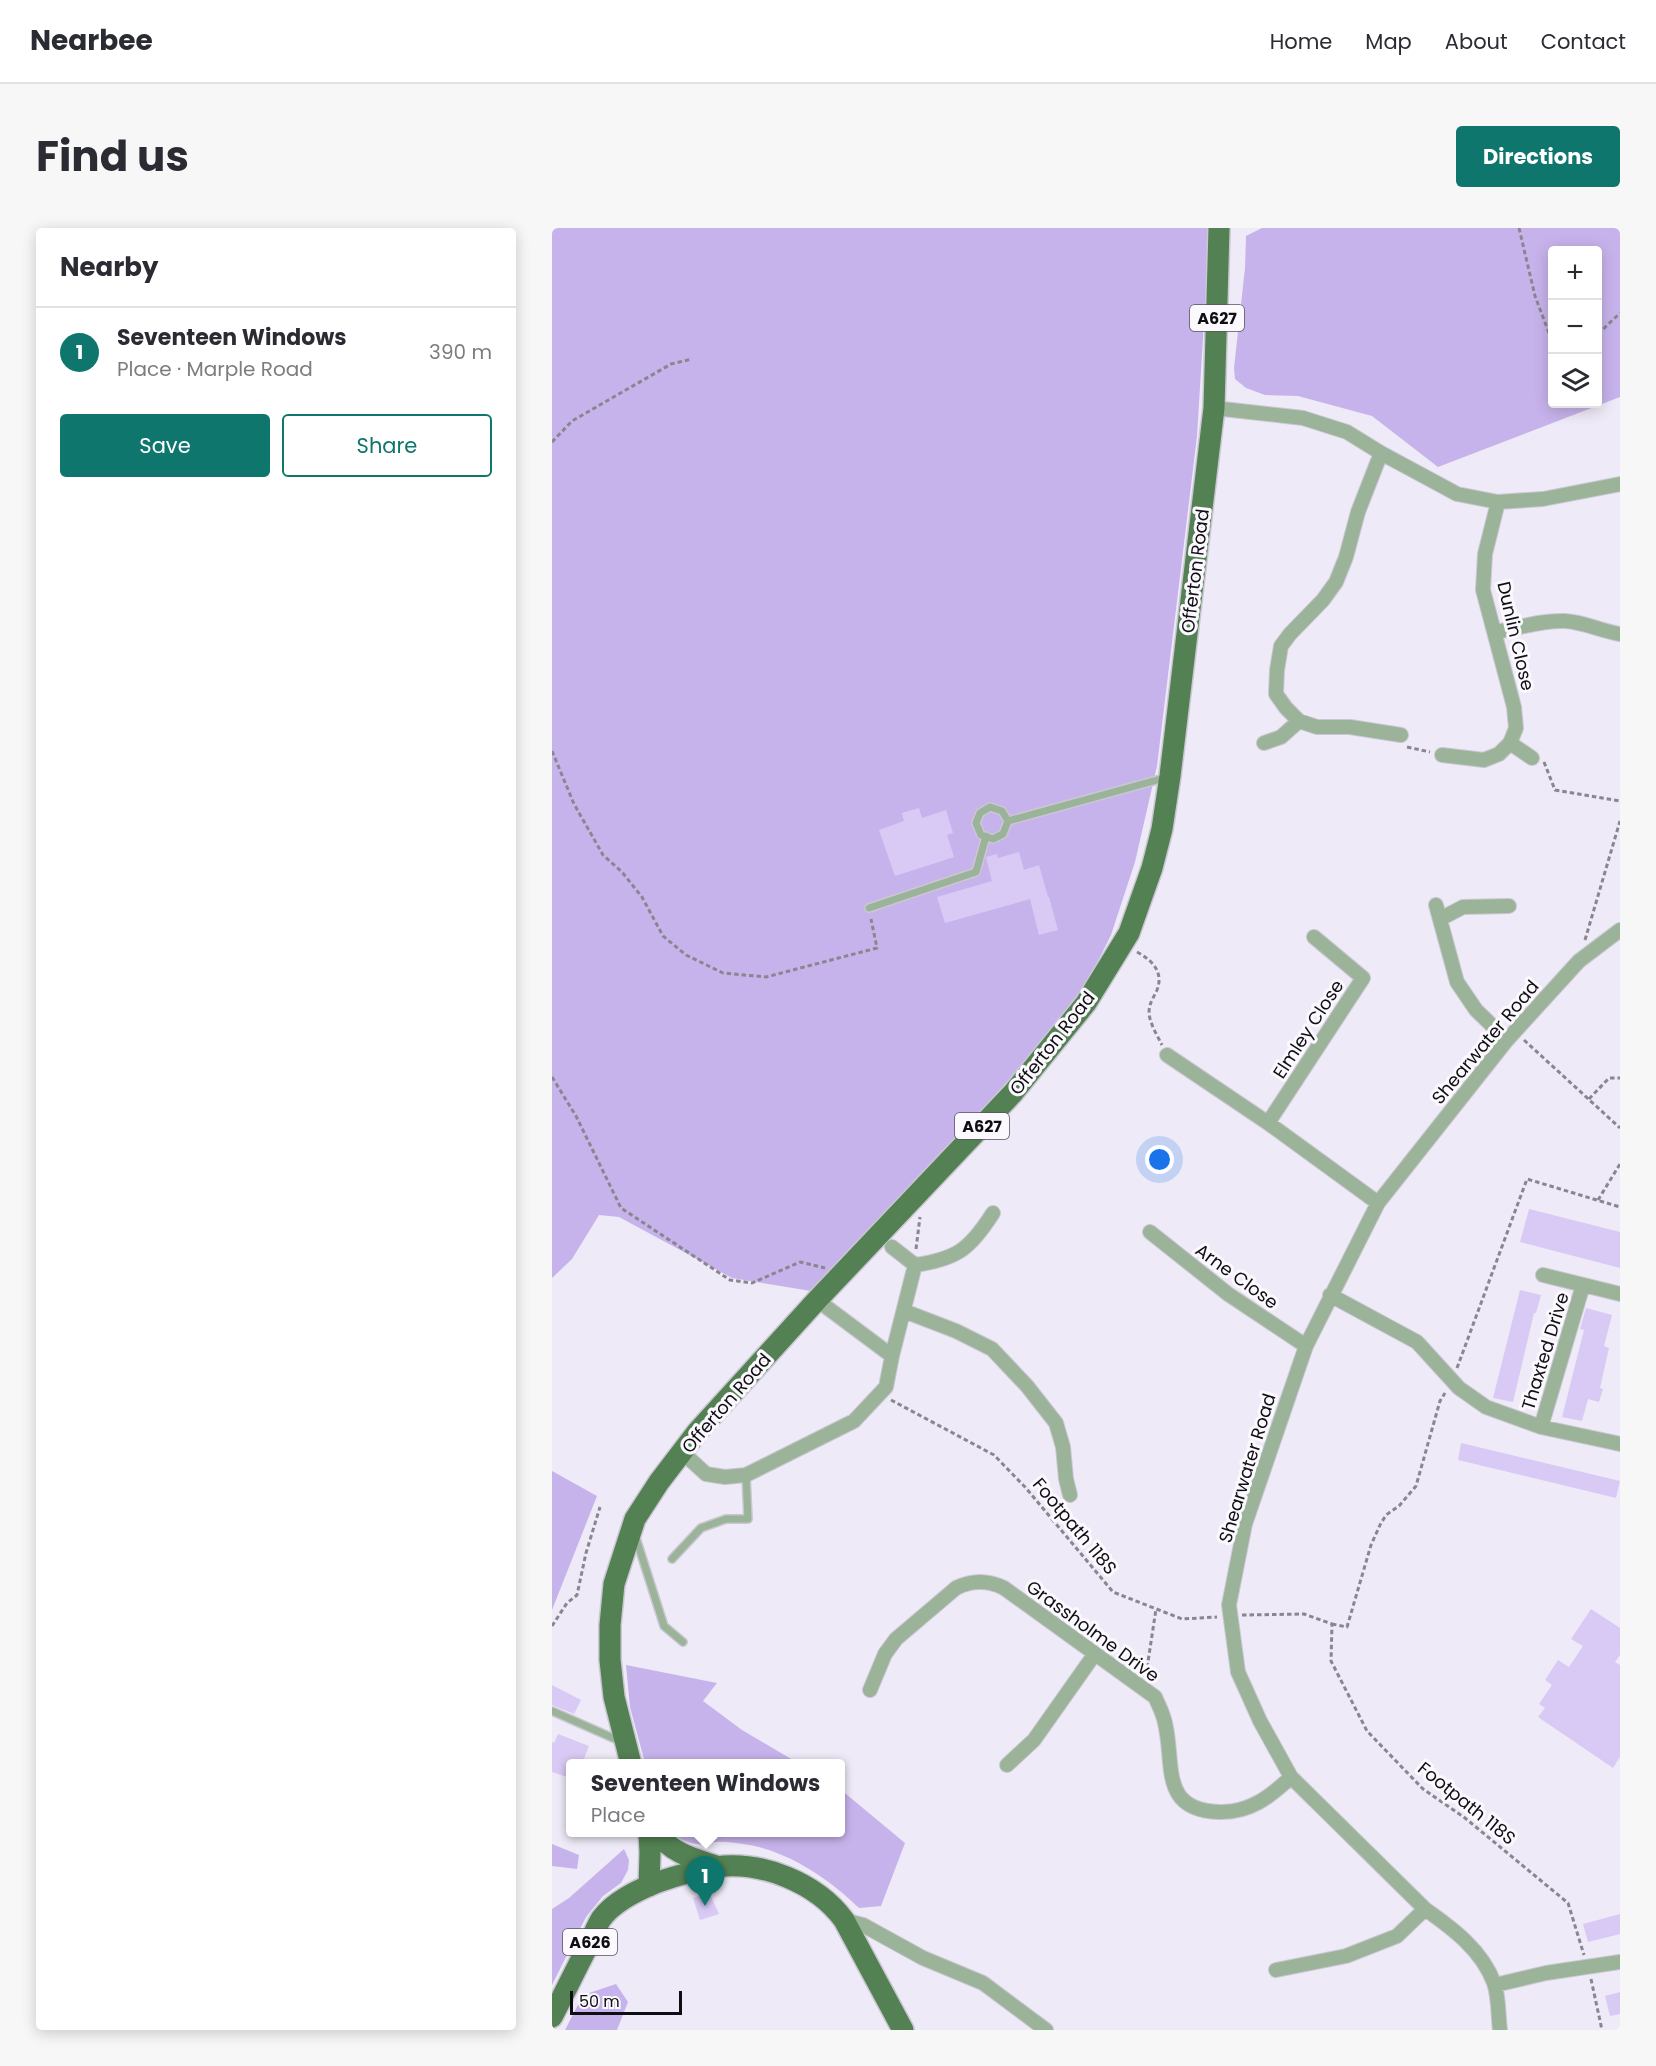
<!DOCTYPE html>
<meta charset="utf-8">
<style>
:root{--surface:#fff;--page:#f7f7f7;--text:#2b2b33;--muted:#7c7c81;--line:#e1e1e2;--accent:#0f766e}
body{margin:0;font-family:Poppins,sans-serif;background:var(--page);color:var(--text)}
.controls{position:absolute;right:18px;top:18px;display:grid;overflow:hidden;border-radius:6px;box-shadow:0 3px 15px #0003}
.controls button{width:54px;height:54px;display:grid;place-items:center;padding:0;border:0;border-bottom:2px solid var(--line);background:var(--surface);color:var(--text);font:30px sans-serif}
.scale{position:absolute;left:18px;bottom:15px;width:112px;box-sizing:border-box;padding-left:6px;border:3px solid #0f0e12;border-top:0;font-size:16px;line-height:21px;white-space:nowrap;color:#0f0e12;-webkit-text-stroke:4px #fbf9fe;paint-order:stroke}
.you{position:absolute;left:608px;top:932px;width:21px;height:21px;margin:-15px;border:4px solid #fff;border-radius:50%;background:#1a73e8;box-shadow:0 0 0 9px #1a73e833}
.badge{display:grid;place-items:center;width:39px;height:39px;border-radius:50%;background:var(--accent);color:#fff;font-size:20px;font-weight:700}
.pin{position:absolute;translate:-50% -50px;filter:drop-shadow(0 2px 3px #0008)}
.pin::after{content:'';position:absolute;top:32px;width:21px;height:18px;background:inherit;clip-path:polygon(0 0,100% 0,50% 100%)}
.popup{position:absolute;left:14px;top:1531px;width:279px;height:78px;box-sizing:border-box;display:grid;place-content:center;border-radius:6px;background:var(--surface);filter:drop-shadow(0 2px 4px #0005);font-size:20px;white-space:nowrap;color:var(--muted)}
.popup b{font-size:22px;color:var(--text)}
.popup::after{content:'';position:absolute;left:50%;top:100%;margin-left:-12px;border:12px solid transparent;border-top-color:var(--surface)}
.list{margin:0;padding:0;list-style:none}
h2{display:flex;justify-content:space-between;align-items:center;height:78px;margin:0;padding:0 24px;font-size:26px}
h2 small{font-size:20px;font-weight:400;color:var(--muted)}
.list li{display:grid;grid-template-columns:39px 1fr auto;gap:18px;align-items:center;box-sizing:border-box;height:90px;padding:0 24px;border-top:2px solid var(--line)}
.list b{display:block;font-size:22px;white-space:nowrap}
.list p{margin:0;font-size:20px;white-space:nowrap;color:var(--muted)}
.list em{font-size:20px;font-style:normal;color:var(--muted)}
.actions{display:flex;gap:12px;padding:18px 24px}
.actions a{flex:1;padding:14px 0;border:2px solid var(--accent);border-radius:6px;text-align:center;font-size:21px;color:var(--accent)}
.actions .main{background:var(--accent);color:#fff}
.icon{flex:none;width:33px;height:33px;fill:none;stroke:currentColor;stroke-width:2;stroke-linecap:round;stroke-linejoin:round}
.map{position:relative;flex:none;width:1068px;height:1802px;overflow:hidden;border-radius:6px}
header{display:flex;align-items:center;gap:36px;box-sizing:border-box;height:84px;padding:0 30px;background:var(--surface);border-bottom:2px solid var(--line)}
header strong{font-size:28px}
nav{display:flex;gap:33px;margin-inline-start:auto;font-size:21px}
.intro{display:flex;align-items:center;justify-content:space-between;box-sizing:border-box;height:144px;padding:0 36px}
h1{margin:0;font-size:42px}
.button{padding:15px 27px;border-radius:6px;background:var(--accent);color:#fff;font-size:21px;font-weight:700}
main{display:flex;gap:36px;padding:0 36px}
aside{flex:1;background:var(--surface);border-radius:6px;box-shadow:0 3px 15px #0003}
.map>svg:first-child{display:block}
.green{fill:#c7b3eb;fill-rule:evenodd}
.building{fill:#d9caf5}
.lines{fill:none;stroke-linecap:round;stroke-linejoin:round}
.lane-casing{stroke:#cac7d2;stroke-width:10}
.street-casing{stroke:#cac7d2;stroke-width:16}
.primary-casing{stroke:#cac7d2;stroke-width:24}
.path{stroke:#89868f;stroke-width:3;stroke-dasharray:4.5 3;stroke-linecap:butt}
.lane{stroke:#9ab399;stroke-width:7}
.street{stroke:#9ab399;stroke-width:14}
.primary{stroke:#538153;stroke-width:21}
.labels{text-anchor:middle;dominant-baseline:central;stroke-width:6;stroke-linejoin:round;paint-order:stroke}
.shield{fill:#fbf9fe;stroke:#565459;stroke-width:1.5}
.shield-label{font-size:16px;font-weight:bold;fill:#0f0e12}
.street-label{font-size:18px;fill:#0f0e12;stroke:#fbf9fe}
</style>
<header>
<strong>Nearbee</strong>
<nav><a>Home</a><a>Map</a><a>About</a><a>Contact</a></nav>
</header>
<div class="intro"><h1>Find us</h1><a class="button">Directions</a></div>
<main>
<aside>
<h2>Nearby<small></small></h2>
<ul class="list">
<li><span class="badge">1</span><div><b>Seventeen Windows</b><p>Place · Marple Road</p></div><em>390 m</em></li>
</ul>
<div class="actions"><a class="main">Save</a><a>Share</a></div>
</aside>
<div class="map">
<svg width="1068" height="1802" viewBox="0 0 1068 1802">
<rect width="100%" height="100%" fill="#eeeaf7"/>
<path class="green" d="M0 0H655L657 13 645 208 605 538 583 634 559 707 526 773 387 931 259 1063 180 1050 67 989 47 987 20 1031 0 1050Z
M710 0H1068V169L886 239 820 188 746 168 713 167 694 160 683 151 682 140 693 40 694 8ZM1000 22H1046V176H1000Z
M0 1243 45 1268 0 1382Z
M74 1437 165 1455 151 1473 190 1502 246 1535H93L78 1479Z
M288 1561 353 1615 329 1678 307 1680C276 1650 235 1622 191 1616 183 1615 173 1613 164 1614 158 1614 151 1617 146 1616 138 1616 126 1611 122 1605L288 1604Z
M0 1616 27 1627 25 1641 0 1638Z
M72 1621 77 1632 76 1642 69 1655 51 1668 34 1689 0 1757V1681L17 1670Z
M64 1756 76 1774 65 1802H13L31 1767Z"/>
<path class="building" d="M367 580 370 590 394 582 401 605 395 607 402 629 343 648 327 602 352 593 350 585Z
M467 624 472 642 487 637 496 669H497L506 702 487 707 478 671 393 695 385 669 440 653 434 629 445 626 446 630Z
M977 981 1068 1004V1040L968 1014Z
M968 1062 989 1067 984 1085H982L961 1174 941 1170Z
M1034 1080 1060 1087 1052 1118 1057 1120 1048 1160 1051 1161 1047 1174 1036 1171 1030 1193 1010 1189 1032 1102 1028 1101Z
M909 1215 1068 1253 1064 1270 906 1232Z
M1039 1381 1068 1400V1427L1063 1434 1068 1437V1529L1061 1540 986 1489 993 1480 987 1476 1000 1457 993 1452 1006 1432 1017 1439 1031 1418 1019 1411Z
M0 1457 29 1472 22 1486 0 1477Z
M6 1506 37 1518 30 1536H18V1550L0 1544V1514L2 1515Z
M157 1664 167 1686 148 1692 141 1670Z
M1068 1686V1706L1036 1714 1031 1696Z
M1068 1764V1786L1058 1788 1053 1768Z"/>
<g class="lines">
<defs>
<path id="lane" d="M456 593 450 583 438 579 428 585 424 595 429 607 441 611 451 606 456 593 616 549
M317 680 424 644 434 608
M84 1310 112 1398 131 1414
M120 1331 149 1300 174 1291H196L194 1247
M0 1483 70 1514"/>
<path id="street" d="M662 180 751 190 795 204 829 225 905 266 946 274 991 271 1068 256
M829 225 806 284 794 329 784 354 771 372 738 406 729 418 725 442 724 466 734 480 747 493 765 499H798L849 507
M944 404C966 400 990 392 1013 393 1032 394 1049 403 1068 406
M712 515 729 509 747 493
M958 515 980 530
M890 527 932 532 947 526 958 515 964 500 962 479 931 362 933 326 946 274
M884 677 905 754 924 782 955 812
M888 691 911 679 957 678
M615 827 716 895 826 975
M716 895 811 750 762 709
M598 1004 676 1066 754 1118
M363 1037C405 1031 418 1021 441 985
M991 1047 1068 1066
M778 1067 865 1114 907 1160 934 1179 989 1199 1068 1216
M352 1083 404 1103 440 1121 475 1158 504 1195 511 1219 514 1251 518 1267
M340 1128 363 1037 340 1019
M989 1199 1031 1057
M130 1224 154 1246 173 1249 194 1247 302 1193 334 1159 340 1128 265 1072
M318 1462 333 1426 344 1411 404 1360C420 1352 436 1352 452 1360L603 1469C607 1478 611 1485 613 1495 623 1536 607 1582 667 1584 697 1585 718 1569 739 1549
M455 1537 482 1512 542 1427
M292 1692 311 1697 371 1730 431 1755 494 1802
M724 1742 794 1728 845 1708 873 1681
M943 1757 994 1745 1068 1734
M948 1802C946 1787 947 1769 942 1755 930 1722 900 1700 873 1681L739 1549 708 1493 686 1444 677 1377 693 1296 754 1118 826 975 955 812 1027 733 1068 702"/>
<path id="primary" d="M79 1536 62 1469 58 1432V1397L62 1356 83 1291 107 1254 146 1203 265 1072 461 865 534 775 577 705 600 640 610 601 618 548 662 180 667 0
M105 1604C118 1625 143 1631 164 1638
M97 1658 98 1625 97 1604
M0 1789C12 1766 23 1743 35 1720 40 1711 44 1699 49 1691 62 1673 86 1662 106 1654 124 1648 144 1642 163 1639 209 1632 265 1655 292 1692L351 1802"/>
</defs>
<use href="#lane" class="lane-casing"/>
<use href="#street" class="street-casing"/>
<use href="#primary" class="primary-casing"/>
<path class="path" d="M967 0 983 68 1000 113
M1046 106 1068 85
M0 214 20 193 119 136 140 131
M855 519 878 524
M0 523 22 576 51 627 70 644 90 669 111 708 134 727 171 745 214 749 325 720 319 691
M992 534 1003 562 1068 573
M1033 712 1068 593
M585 724C600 732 612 744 605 762 601 771 597 775 597 785 598 796 605 807 610 817
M972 812 1068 900
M0 849 24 888 69 980 178 1052 200 1055 248 1034 273 1040
M1037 871 1057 850H1068
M1046 972 1068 936
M364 1021 368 989
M905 1140 975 951 1068 979
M339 1172 442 1227 473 1259 561 1364 630 1391 665 1389
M690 1387 752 1386 780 1396 779 1433 815 1503 871 1561 913 1590 1016 1675 1032 1727
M780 1396 795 1399 819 1317 828 1297 834 1287 847 1278 864 1258 888 1173 893 1165
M0 1398 15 1375 25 1367 34 1325 48 1279
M594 1447 604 1381
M1039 1751 1050 1802"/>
<use href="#lane" class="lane"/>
<use href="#street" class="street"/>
<use href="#primary" class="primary"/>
</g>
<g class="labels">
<g class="shield">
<rect x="638" y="77" width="54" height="26" rx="4.5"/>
<rect x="403" y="885" width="54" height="26" rx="4.5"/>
<rect x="11" y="1701" width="54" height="26" rx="4.5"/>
</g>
<g class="shield-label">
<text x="665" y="90">A627</text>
<text x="430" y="898">A627</text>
<text x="38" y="1714">A626</text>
</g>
<g class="street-label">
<text transform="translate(643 343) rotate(-83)">Offerton Road</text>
<text transform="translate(964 408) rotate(77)">Dunlin Close</text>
<text transform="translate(756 801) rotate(-57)">Elmley Close</text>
<text transform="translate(933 814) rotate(-50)">Shearwater Road</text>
<text transform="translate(500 815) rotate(-52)">Offerton Road</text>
<text transform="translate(685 1048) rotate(36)">Arne Close</text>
<text transform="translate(993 1123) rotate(-73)">Thaxted Drive</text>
<text transform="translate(174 1175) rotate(-49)">Offerton Road</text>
<text transform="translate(695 1240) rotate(-73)">Shearwater Road</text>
<text transform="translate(523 1298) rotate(50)">Footpath 118S</text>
<text transform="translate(541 1403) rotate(36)">Grassholme Drive</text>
<text transform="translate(915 1575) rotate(39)">Footpath 118S</text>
</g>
</g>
</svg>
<div class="controls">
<button>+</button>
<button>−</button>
<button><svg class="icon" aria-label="layers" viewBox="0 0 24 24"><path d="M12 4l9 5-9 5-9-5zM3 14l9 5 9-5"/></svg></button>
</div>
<div class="scale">50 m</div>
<div class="you"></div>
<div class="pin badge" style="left:153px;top:1678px">1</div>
<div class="popup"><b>Seventeen Windows</b>Place</div>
</div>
</main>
